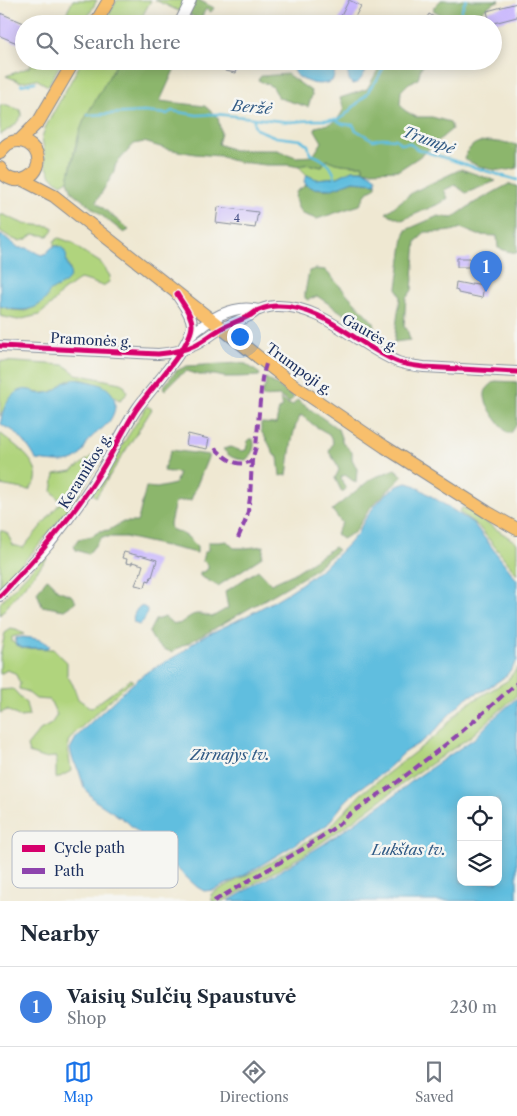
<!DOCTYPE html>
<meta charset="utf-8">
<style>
:root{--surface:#fff;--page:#f6f6f7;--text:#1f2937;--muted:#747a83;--line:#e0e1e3;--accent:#1a73e8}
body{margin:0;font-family:"Libre Caslon Text",serif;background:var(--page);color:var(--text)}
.controls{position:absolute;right:15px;bottom:15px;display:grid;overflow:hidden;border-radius:10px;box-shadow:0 2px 12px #0003}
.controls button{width:45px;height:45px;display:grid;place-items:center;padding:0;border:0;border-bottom:1px solid var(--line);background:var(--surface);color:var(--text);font:25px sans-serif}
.you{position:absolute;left:239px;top:336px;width:18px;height:18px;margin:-12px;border:4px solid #fff;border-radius:50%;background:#1a73e8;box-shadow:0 0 0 8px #1a73e833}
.badge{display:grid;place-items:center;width:32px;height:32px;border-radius:50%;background:var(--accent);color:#fff;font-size:16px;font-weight:700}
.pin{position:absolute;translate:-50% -41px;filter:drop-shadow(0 1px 2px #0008)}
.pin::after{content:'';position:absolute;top:26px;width:18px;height:15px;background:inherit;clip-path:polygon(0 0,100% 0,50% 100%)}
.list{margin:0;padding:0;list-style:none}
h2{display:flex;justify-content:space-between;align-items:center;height:65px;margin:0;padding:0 20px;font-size:21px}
h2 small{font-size:16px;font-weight:400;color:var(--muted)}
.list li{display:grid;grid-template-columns:32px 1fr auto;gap:15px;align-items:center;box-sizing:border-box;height:80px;padding:0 20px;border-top:1px solid var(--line)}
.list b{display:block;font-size:19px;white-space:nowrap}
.list p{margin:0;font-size:16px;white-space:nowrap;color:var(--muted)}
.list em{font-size:16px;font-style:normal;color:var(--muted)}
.icon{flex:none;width:28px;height:28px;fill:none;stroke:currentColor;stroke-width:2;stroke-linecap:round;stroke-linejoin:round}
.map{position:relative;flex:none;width:517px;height:901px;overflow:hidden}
.search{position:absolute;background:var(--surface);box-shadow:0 2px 12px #0003;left:15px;right:15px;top:15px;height:55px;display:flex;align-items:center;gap:12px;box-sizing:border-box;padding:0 18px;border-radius:28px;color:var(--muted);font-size:19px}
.sheet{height:145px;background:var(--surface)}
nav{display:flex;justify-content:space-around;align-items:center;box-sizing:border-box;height:70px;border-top:1px solid var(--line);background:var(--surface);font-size:14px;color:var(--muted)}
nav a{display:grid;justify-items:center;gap:2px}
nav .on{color:var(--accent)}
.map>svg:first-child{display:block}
.green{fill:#b0d47d;stroke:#66826e}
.forest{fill:#8cb66c;stroke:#547265}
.water{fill:#61bedf;stroke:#3e769e;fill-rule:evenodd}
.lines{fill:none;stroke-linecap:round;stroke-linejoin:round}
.stream{stroke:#61bedf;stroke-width:2.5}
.building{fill:#c8b6fd}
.minor-casing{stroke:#858c98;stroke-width:12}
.major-casing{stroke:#858c98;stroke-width:14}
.minor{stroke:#fff;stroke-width:10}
.major{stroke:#f8bf6c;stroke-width:12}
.quiet{stroke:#8e44ad;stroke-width:4;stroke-dasharray:8 4;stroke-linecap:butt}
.cycleway-casing{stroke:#f6f6f2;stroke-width:8}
.cycleway{stroke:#d6006c;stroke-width:5}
.labels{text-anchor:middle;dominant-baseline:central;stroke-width:5;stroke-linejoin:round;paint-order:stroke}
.number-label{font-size:11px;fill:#465186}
.street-label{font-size:14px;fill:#1b2f5e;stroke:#f6f6f2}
.water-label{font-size:15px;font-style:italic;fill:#305a85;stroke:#f6f6f2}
.key{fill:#f6f6f2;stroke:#b4bac6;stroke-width:1}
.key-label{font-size:14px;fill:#1b2f5e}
</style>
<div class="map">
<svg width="517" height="901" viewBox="0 0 517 901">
<rect width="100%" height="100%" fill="#f6f6f2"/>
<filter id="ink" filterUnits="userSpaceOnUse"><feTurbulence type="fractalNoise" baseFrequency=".02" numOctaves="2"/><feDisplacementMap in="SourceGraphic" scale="10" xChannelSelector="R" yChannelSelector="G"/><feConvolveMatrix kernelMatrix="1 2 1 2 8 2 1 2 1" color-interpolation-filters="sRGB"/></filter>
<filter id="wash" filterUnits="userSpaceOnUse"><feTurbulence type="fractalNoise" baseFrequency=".0096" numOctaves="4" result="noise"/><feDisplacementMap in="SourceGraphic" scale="20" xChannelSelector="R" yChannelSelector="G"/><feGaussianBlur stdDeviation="1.12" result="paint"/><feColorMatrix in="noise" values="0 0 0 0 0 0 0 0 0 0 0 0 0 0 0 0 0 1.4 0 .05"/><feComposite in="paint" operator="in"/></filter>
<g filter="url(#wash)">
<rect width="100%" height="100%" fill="#efe8d2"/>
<path class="green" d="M73 0H97L84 24H61Z
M117 0H151L138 24H104Z
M155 0H186L181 12Z
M32 61H62L48 86 36 79 21 82 6 76 30 67Z
M82 61H118L84 120 75 147 68 180 61 184 51 176 46 165 42 137 46 126Z
M0 105H7L20 110 22 115 15 125 0 135Z
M328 160C339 165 351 165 363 165V170H352L338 177 316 179 307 175 299 167C306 162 314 166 322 167L324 162Z
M0 215H4L24 224 49 226 53 227V230L48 236 34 234C19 246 15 240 0 231Z
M59 238 73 243 79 249 101 263 110 276 109 282 103 286 88 281 80 279 62 292 51 305 39 315 18 320 0 316V306L12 310 26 311 45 300 49 291 66 282 70 276V270L59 246H54V241Z
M0 361 64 365 76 374 120 383 124 385 127 392 125 396 120 400C114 398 113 394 108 391 100 385 86 379 75 379 67 380 65 384 59 388 50 394 38 395 29 390L0 414V416Z
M147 406 152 409 96 497 92 493Z
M0 433C13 444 40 461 36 480 35 484 31 487 29 490L0 485Z
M103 455 77 498 39 545 0 588V531H3L7 533 13 545 23 548 61 502 52 491 55 474 72 471 92 456Z
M463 507 517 543V574L478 526 459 512Z
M46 554 47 559 0 615V603Z
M11 629 16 630 24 634 12 637V642L23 648 53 649 67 662V675L73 685 78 699 91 708 131 679 133 681 124 687 73 735 68 742V749L71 771 56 779V757L43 758 29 753 27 746 40 730 51 724 57 715 50 700 36 699 26 691 19 689 20 683 15 673 7 670 0 674V656L5 633Z
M517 668V695L470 737 417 773 357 818 305 854 224 901H212L211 894 277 859 328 829 361 794 437 735 464 706 507 681Z
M13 689 26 703 29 716 20 717 7 710 0 713V690Z"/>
<path class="forest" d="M195 0H199L214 8 211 12 206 9 200 20 188 14Z
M441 0H500C488 5 478 13 471 24H441V15L433 10 434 7Z
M118 61H167L174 70 160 101 205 106 218 118 221 133 218 144 233 150H277L296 157 313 156 322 142 315 130 316 127C332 123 337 124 344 108L340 98 367 89 383 61H446L437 65 427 63 421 67 418 79 409 83 401 91 400 104 404 110 416 117H432L450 122 452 129 419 157 399 170 368 171 363 170V165C351 165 339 165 328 160L324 162 322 167C314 166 306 162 299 167L289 165H266L240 162 230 160 220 156 195 154 167 149 144 142 134 144 116 164 113 174 96 202 129 230 124 233 72 192 68 180 79 133 84 120Z
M287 74 311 91 312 95 308 107 279 98 273 87 258 80 261 76Z
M488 141 508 143 517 145V168C498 174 481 168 464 159 470 146 473 142 488 141Z
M461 169 496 181 466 193 455 185 444 190 448 198 441 203 402 220 386 213 413 192Z
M353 181 376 183V187L367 192 360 205 347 209 317 219 302 214 297 206 295 198 296 192 306 185C325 193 336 188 353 181Z
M509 184 517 186V253L507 251 498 248 497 236 478 235 461 228C449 233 436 232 424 232L420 238 416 241 412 290 408 296 406 297 404 327 407 329 410 340 394 342 400 297 397 288 404 237 406 230 438 216 452 218 474 203Z
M315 269 325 270 374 323 377 336 317 296 308 300 305 298V293L309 271Z
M238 363 246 364 260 374 259 376 237 377H224L215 375H199L187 371 179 376 165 390 163 387 176 371 187 366Z
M266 378 294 397 289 403 279 396 262 397V393L266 384 264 381Z
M495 381 517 382V424L511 433H507C500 424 480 402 486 390 488 387 492 384 495 381Z
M280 399 288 404 293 405 297 400 338 429 343 443 352 452V459L357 469 356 483 345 475 341 477 343 484 346 489 342 492 335 478 339 470 335 461 329 452 333 442 329 434 315 426 301 415C291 429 290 458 287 475L280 476 278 457 274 455 269 444 261 431V423L276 424 279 409 283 407Z
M250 439H253C256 447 252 454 246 460 235 459 230 458 223 449L231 447 241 451 246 450 248 441Z
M171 450 209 455 191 500 175 502 170 524 171 529C184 534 189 536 197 547V553L125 537H102L88 554 76 550 74 546 78 539 92 536 100 531 109 530 123 522H137L139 516 146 487 157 488 175 484 179 473 163 471Z
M395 469 403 476 370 508 355 532 342 539 336 534 342 523 332 510 371 479Z
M227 541 234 548H246L264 546 262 557 218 586 200 576V572H203L208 569V565L204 561H202L204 553 208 550V542H219Z
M334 547 338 550 307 575 205 634 171 652C158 647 155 644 149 632L155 620 165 617 172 623 179 624C194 614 193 611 212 617L228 608 225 592 258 570 271 584 293 574Z
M47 579 52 582 57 590 71 595 76 602 64 610 42 606 37 592Z"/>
<path class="water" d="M299 61H327L335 70 334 76 332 81C319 87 306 83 295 74L294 69Z
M348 61H371C364 69 364 83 352 84 347 79 347 68 348 61Z
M352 170C365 170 365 170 376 177V183L353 181 332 189 313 188 306 185 304 181 307 175 316 179 338 177Z
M0 235 5 237 19 248H27L41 255 47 253C52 244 62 243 66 254 67 257 66 259 67 262 67 267 72 271 70 276 68 284 58 286 52 290 47 293 48 298 43 302 30 313 15 311 0 306Z
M75 379C85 381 97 382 105 387 119 396 117 412 108 423 103 429 95 433 90 439 84 446 83 456 74 460 65 464 47 461 36 460 34 453 19 434 12 430 8 428 4 427 1 424 0 410 13 386 29 390 32 390 34 392 36 393 41 394 47 393 52 392 57 390 60 386 64 383 67 381 72 380 75 379Z
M407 483 414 485 473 523 517 580V661L506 676 485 690 467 697 446 718 435 731 423 741 406 751 384 772 355 792 344 803 327 825 243 876 214 890 204 891 197 887 126 821 94 800 84 787 79 771 73 760 70 749 76 738 86 727 122 693 144 674 183 652C196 637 219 630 236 621 264 607 294 591 318 571 332 561 346 547 357 534 361 527 364 520 369 514 375 504 386 493 396 487 399 485 403 484 407 483Z
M140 606 144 607 147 609C147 616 145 620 139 625L134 623C132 616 135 611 140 606Z
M23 637C33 638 43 639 50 646L48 648H23L15 644 16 638Z
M517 698V901H228L280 871 324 844 353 824 395 795 416 778 475 738 494 718ZM461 800H498V882H461Z"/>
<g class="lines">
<path class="stream" d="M453 24C463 14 460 10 466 0
M21 85 35 82
M88 115 144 112 167 114 172 111 197 115 216 114 290 122 313 120H337L344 116 367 94 370 88 377 80 387 61
M254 119V125L256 129 276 137 301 140 308 145 310 154C321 157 332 165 335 177
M337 121 343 124 353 125 356 130 373 140 382 138 396 139 401 144 409 143 417 149 486 171 517 180"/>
</g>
<g id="blocks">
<path class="building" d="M349 0 361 6 351 24H337Z
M517 3V17L490 24 487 11Z
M0 13 24 23V40L22 45 0 36Z
M429 14 438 19 436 24H428L424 22Z
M226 64 238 66 236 73 225 71Z
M218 207 258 212 255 228 216 223Z
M457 258H470L469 267H457Z
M456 282 471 285V283L484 285 482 298 458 293V291L455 290Z
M188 434 209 439 207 449 186 445Z
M124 552 140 556V555L157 560 152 577 151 576 150 581 147 580 145 587 135 585 138 578H139L143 565 132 562V564L126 563 127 559 122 558Z"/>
</g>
</g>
<g filter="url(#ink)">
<use href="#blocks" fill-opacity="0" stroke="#858c98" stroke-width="1"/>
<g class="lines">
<defs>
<path id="minor" d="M179 24 191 0
M189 337C208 320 232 303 259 310
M0 346 158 354C171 353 183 351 195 345 205 340 214 332 224 327 232 323 241 320 249 316 252 315 255 311 259 310 264 308 272 306 277 306 323 305 358 346 398 362 406 365 415 366 424 367L517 372
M0 596C17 579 34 562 49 544 68 520 86 495 102 470 114 449 124 427 138 407 151 389 190 347 192 325 192 315 183 304 177 295"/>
<path id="major" d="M95 24 109 0
M19 141 39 121 74 61
M0 153C4 146 10 141 18 141 25 141 31 145 35 150 50 174 11 194 0 168
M23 180 54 196 295 386 385 447 487 512 517 529"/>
</defs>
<use href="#minor" class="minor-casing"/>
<use href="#major" class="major-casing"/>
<use href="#minor" class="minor"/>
<use href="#major" class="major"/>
<path class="quiet" d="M215 448C224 457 239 470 252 460L256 447 262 378 266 364
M238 538 247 517 250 498 252 460
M214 901 308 846 338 825 351 813 396 783 459 734 517 683"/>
<defs>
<path id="cycleway" d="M0 346 158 354C171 353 183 351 195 345 205 340 214 332 224 327 232 323 241 320 249 316 252 315 255 311 259 310 264 308 272 306 277 306 323 305 358 346 398 362 406 365 415 366 424 367L517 372
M0 596C38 556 73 517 102 469 114 450 124 429 136 410 149 390 192 346 192 325 192 314 182 303 177 294"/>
</defs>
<use href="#cycleway" class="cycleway-casing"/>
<use href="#cycleway" class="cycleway"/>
</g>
</g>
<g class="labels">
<g class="number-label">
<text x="237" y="218">4</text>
</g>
<g class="street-label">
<text transform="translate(370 333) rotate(30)">Gaurės g.</text>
<text transform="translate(91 340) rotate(3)">Pramonės g.</text>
<text transform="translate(299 369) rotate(36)">Trumpoji g.</text>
<text transform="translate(85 471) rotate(-58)">Keramikos g.</text>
</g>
<g class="water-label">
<text transform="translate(252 107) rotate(5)">Beržė</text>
<text transform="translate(429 140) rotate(20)">Trumpė</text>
<text x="230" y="754">Zirnajys tv.</text>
<text x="409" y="849">Lukštas tv.</text>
</g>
</g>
<rect x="12" y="831" width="166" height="57" rx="8" class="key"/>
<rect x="22" y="845" width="23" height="7" fill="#d6006c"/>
<rect x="22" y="868" width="23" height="6" fill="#8e44ad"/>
<g class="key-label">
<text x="54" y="853">Cycle path</text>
<text x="54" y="876">Path</text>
</g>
</svg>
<div class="controls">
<button><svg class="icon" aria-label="locate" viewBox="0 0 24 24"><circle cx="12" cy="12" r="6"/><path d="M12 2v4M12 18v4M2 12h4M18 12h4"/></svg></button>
<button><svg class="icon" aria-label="layers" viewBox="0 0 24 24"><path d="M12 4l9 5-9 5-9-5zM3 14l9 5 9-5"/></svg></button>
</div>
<div class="you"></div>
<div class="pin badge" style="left:486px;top:292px;background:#3f7fe0">1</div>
<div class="search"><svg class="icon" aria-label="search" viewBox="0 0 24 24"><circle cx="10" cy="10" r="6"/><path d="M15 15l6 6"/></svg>Search here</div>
</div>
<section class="sheet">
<h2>Nearby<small></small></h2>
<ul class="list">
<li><span class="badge" style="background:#3f7fe0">1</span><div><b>Vaisių Sulčių Spaustuvė</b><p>Shop</p></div><em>230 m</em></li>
</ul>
</section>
<nav>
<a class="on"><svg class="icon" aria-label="map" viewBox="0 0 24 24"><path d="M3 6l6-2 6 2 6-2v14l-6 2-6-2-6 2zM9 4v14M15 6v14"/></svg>Map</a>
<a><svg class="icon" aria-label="directions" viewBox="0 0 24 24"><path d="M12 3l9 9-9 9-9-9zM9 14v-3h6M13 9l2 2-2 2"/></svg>Directions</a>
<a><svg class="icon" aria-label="saved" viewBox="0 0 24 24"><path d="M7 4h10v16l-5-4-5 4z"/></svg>Saved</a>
</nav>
